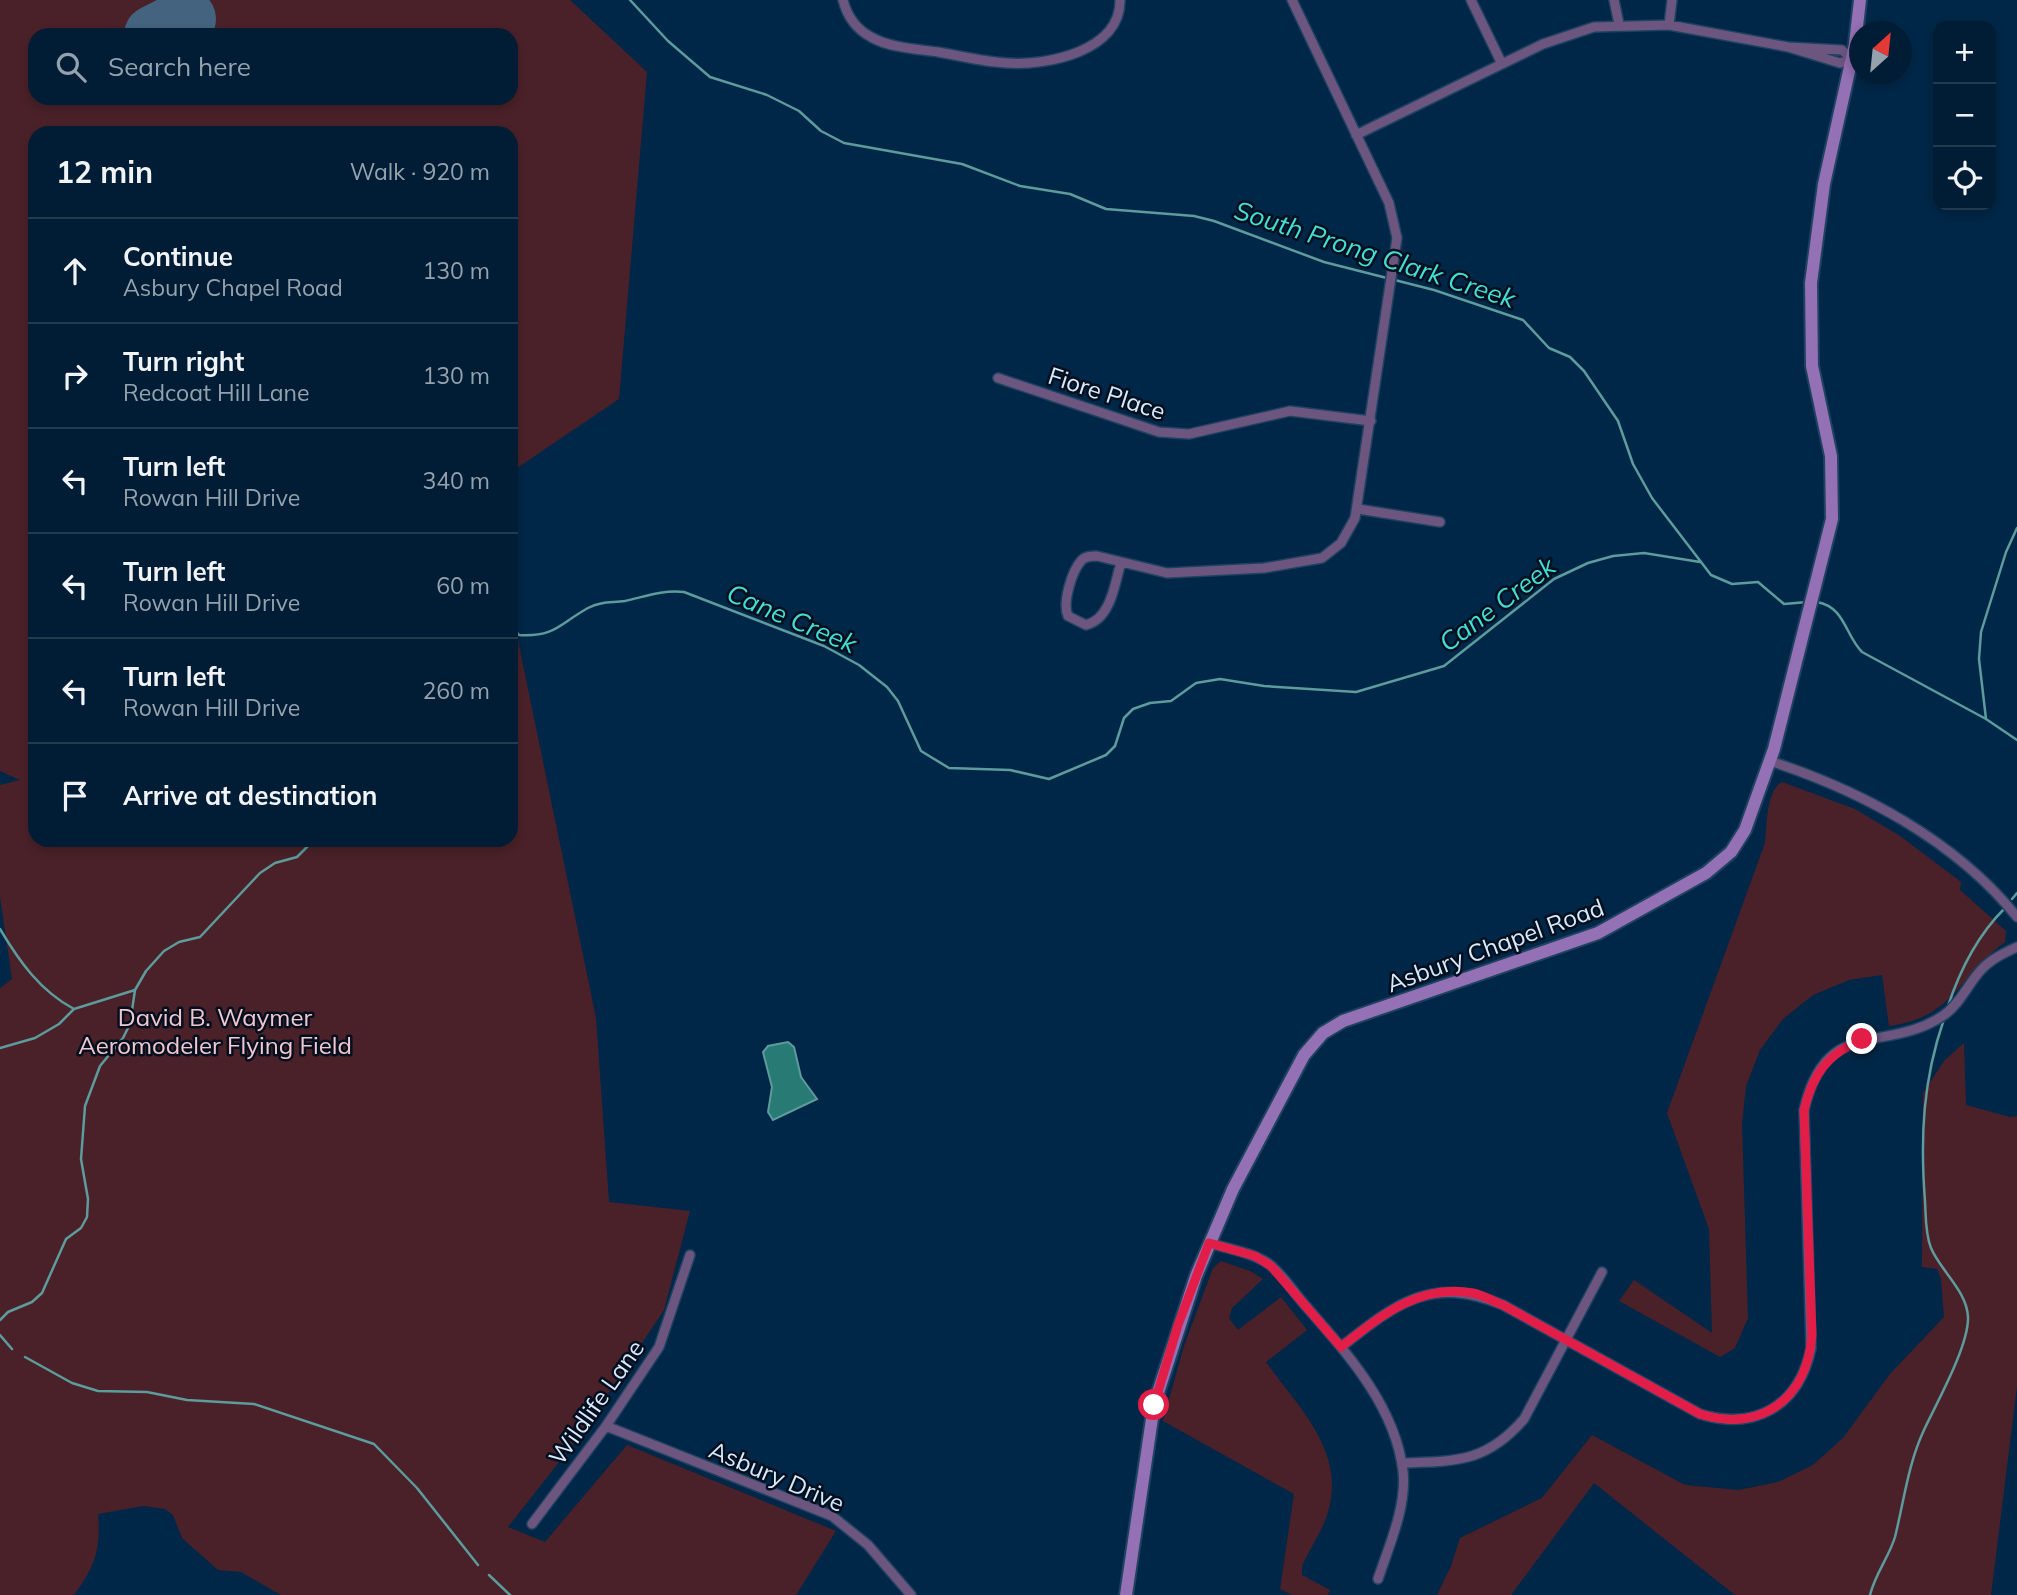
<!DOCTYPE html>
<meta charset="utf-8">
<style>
:root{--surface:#001d35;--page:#0a263d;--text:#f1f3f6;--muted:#95a2ad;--line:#223b50}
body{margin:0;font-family:Mulish,sans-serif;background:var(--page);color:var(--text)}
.controls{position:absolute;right:21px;top:21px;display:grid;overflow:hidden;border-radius:14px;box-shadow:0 4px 10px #0003}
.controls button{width:63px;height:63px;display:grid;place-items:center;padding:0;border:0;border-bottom:2px solid var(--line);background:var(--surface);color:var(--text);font:35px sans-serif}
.compass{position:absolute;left:1849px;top:21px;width:63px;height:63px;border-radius:50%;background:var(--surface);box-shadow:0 4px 10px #0003;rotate:27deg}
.stop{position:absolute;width:21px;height:21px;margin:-16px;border:5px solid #e11d48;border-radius:50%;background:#fff}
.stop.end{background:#e11d48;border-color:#fff;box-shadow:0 2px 7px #0008}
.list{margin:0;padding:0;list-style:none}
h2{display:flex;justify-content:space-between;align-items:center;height:91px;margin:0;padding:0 28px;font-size:30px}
h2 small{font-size:23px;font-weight:400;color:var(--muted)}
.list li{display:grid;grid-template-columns:46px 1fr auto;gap:21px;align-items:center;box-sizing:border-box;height:105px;padding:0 28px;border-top:2px solid var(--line)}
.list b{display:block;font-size:26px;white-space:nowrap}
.list p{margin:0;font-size:23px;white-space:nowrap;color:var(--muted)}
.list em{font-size:23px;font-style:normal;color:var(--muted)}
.icon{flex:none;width:38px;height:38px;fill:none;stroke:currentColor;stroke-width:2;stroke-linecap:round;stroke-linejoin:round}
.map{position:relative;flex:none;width:2017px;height:1595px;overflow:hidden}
.search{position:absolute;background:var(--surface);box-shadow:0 4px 10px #0003;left:28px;top:28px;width:490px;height:77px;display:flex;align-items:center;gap:18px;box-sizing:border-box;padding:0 24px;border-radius:21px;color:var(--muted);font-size:26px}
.panel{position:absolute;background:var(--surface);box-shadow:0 4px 10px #0003;left:28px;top:126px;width:490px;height:721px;border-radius:21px}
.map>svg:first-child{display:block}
.green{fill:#4a2129;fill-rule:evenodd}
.water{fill:#287a74;stroke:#5d9b9c;stroke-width:2}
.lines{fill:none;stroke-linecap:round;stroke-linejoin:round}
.stream{stroke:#5d9b9c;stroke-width:2.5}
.runway{stroke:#43637f;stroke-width:60}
.street-casing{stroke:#1e4260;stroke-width:12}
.secondary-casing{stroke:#1e4260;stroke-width:16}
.street{stroke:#6c5680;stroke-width:9}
.secondary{stroke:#9470b4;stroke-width:12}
.route{stroke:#e11d48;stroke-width:9}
.labels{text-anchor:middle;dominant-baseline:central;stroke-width:5;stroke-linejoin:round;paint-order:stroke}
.street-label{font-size:24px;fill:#d8e9fb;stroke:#020f1e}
.park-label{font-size:24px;fill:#f2c6cc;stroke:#020f1e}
.water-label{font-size:26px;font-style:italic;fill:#42dfd4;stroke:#020f1e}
</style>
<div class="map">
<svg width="2017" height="1595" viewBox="0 0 2017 1595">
<rect width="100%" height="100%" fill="#002747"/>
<path class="green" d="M0 0H570L647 72 619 399 511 472V133H35V840H511V607L596 1018 609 1202 690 1211 664 1310 581 1434 508 1527 545 1542 627 1445 836 1531 796 1595H281L241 1572 218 1570 182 1538 173 1515 165 1509 143 1506 98 1514C101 1550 95 1566 74 1595H0V988L12 979 0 897V785L20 780 0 771ZM35 35H511V98H35Z
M1782 782 1855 809 1900 836 1961 882 1960 890 2006 931 2005 942C1957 978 1954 1017 1889 1026L1882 975 1849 980 1813 995 1783 1019 1760 1050 1746 1086 1742 1124 1748 1318 1735 1348 1720 1357 1619 1301 1634 1280 1712 1333 1709 1229 1667 1113 1765 843C1767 826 1766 791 1782 782Z
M1964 1043 1966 1105 2010 1117 2017 1116V1386L1991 1595H1735L1594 1483 1511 1595H1437L1451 1566 1460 1538 1542 1498 1592 1435 1685 1485 1739 1490 1778 1482 1813 1465 1843 1438 1890 1374 1944 1317 1941 1279 1937 1269 1922 1267 1923 1093 1944 1061Z
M1221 1261 1250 1271 1263 1279 1232 1308 1229 1318 1238 1330 1281 1297 1307 1330 1266 1362C1298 1407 1346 1451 1328 1512 1323 1530 1310 1548 1302 1566V1575L1330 1590 1328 1595H1292L1280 1589 1294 1494 1163 1421 1184 1346 1213 1268Z"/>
<path class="water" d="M788 1042 794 1047 801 1077 817 1099 773 1120 768 1112 772 1087 763 1052 768 1046Z"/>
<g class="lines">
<path class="stream" d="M630 0 668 41 710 77 767 95 799 111 821 131 844 143 962 164 1020 186 1070 194 1106 209 1194 216 1214 221 1324 262 1434 290 1523 320 1549 348 1570 357 1584 371 1618 421 1633 464 1652 498 1711 575 1732 584 1758 582 1784 604 1807 602
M1817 602C1845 607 1845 635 1862 652L1986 719 2017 740
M511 627 519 635C556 637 559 624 588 608 601 601 612 603 625 601 647 596 662 590 684 592L824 646 859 665 887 687 898 701 921 751 949 768 1010 770 1049 779 1106 755 1115 746 1124 718 1133 709 1150 703 1171 701 1196 683 1220 679 1264 686 1356 692 1444 666 1554 579 1588 563 1613 556 1644 553 1700 562
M1986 719 1979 659 1981 632 2006 552 2017 528
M2012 899 2017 893
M0 929C19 961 40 991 74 1009
M1948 1006C1960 970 1977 936 2004 909
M0 1048 35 1038 59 1024 74 1009 135 990
M0 1320 8 1312 32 1302 42 1293 66 1239 81 1228 87 1217 88 1199 81 1159 85 1106 100 1066 123 1038 130 1024 135 990 146 971 164 951 179 942 200 937 260 873 275 863 297 857 314 840
M0 1335 12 1349
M25 1357 72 1383 98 1391 147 1392 187 1400 254 1404 374 1444 417 1488 478 1565
M489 1575 510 1595
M1870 1595C1875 1574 1889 1557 1895 1537 1904 1501 1908 1464 1924 1430 1936 1404 1969 1346 1968 1317 1967 1291 1940 1270 1931 1248 1925 1233 1926 1216 1925 1201 1920 1136 1923 1080 1944 1019"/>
<path class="runway" d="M154 35 186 19"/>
<defs>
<path id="street" d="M843 0C847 16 856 29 871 37 890 48 917 49 938 52 961 56 984 62 1007 63 1047 66 1121 51 1120 0
M1471 0 1502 64
M1614 0 1619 24
M1669 25 1672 0
M1788 47 1842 50 1852 59 1840 63Z
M1356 135 1543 44 1594 27 1669 25 1788 47
M998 378 1159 432 1189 434 1290 411 1371 421
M1358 509 1440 522
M1121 562C1115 583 1111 619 1086 625L1068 616C1062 603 1072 571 1081 561 1085 556 1091 556 1097 556L1167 573 1264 568 1322 558 1341 543 1355 518 1397 238 1389 203 1292 0
M1770 761C1862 791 1956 841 2017 917
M1209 1243C1229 1249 1251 1252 1269 1264 1282 1274 1293 1291 1304 1304 1346 1352 1395 1405 1403 1471 1407 1506 1389 1546 1378 1579
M1341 1347C1397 1303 1431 1275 1503 1305L1700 1414C1755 1431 1799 1406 1811 1348L1804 1110C1826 1014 1886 1055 1944 1015 1960 1004 1968 984 1981 970 1991 959 2004 953 2017 947
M606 1426 832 1516 868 1545 911 1595
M1402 1463C1456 1461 1486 1463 1524 1419L1602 1272
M532 1524 606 1426 659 1347 690 1255"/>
<path id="secondary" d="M1126 1595 1154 1405 1196 1276 1233 1189 1304 1055 1323 1033 1343 1021 1598 933 1706 873 1731 852 1745 830 1774 749 1832 519 1831 456 1812 366 1811 283 1824 184 1855 44 1860 0"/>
</defs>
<use href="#street" class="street-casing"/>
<use href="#secondary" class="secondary-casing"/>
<use href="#street" class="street"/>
<use href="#secondary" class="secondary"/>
</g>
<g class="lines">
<path class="route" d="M1154 1405 1178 1325 1209 1243 1255 1256 1271 1266 1341 1347C1379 1317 1420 1283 1473 1293 1483 1295 1493 1301 1503 1305L1700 1414C1761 1433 1807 1399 1812 1335L1804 1110C1813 1073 1828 1054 1862 1039"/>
</g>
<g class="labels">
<g class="street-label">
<text transform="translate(1107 393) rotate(18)">Fiore Place</text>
<text transform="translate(1495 945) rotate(-20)">Asbury Chapel Road</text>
<text transform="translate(596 1402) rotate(-55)">Wildlife Lane</text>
<text transform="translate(777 1476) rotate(23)">Asbury Drive</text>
</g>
<g class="park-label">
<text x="215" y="1017">David B. Waymer<tspan x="215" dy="28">Aeromodeler Flying Field</tspan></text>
</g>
<g class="water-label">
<text transform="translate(1375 254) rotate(18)">South Prong Clark Creek</text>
<text transform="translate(1497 604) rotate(-37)">Cane Creek</text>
<text transform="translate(792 618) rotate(23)">Cane Creek</text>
</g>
</g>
</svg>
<div class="controls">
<button>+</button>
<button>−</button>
<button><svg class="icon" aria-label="locate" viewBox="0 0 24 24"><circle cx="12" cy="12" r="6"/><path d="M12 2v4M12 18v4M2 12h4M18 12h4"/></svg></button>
</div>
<svg class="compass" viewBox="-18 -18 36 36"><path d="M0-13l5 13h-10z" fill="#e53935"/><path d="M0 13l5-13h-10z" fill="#95a2ad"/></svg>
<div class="stop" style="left:1154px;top:1405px"></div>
<div class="stop end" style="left:1862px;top:1039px"></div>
<div class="search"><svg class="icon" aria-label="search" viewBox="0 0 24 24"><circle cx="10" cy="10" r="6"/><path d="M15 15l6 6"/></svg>Search here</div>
<section class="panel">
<h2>12 min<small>Walk · 920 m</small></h2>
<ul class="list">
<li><svg class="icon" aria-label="ahead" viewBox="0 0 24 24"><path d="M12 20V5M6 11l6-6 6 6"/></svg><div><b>Continue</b><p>Asbury Chapel Road</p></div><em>130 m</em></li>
<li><svg class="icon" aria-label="right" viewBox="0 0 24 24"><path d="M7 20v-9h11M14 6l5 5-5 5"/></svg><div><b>Turn right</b><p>Redcoat Hill Lane</p></div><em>130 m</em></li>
<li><svg class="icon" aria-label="left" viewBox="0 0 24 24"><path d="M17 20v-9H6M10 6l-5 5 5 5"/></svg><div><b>Turn left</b><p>Rowan Hill Drive</p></div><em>340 m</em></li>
<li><svg class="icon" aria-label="left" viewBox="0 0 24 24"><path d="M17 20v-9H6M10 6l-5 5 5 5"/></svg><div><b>Turn left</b><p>Rowan Hill Drive</p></div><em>60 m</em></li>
<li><svg class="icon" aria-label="left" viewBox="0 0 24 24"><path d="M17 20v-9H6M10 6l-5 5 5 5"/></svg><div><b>Turn left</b><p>Rowan Hill Drive</p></div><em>260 m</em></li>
<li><svg class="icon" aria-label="arrive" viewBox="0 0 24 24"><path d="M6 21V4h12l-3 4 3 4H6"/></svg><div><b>Arrive at destination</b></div></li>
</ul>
</section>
</div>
